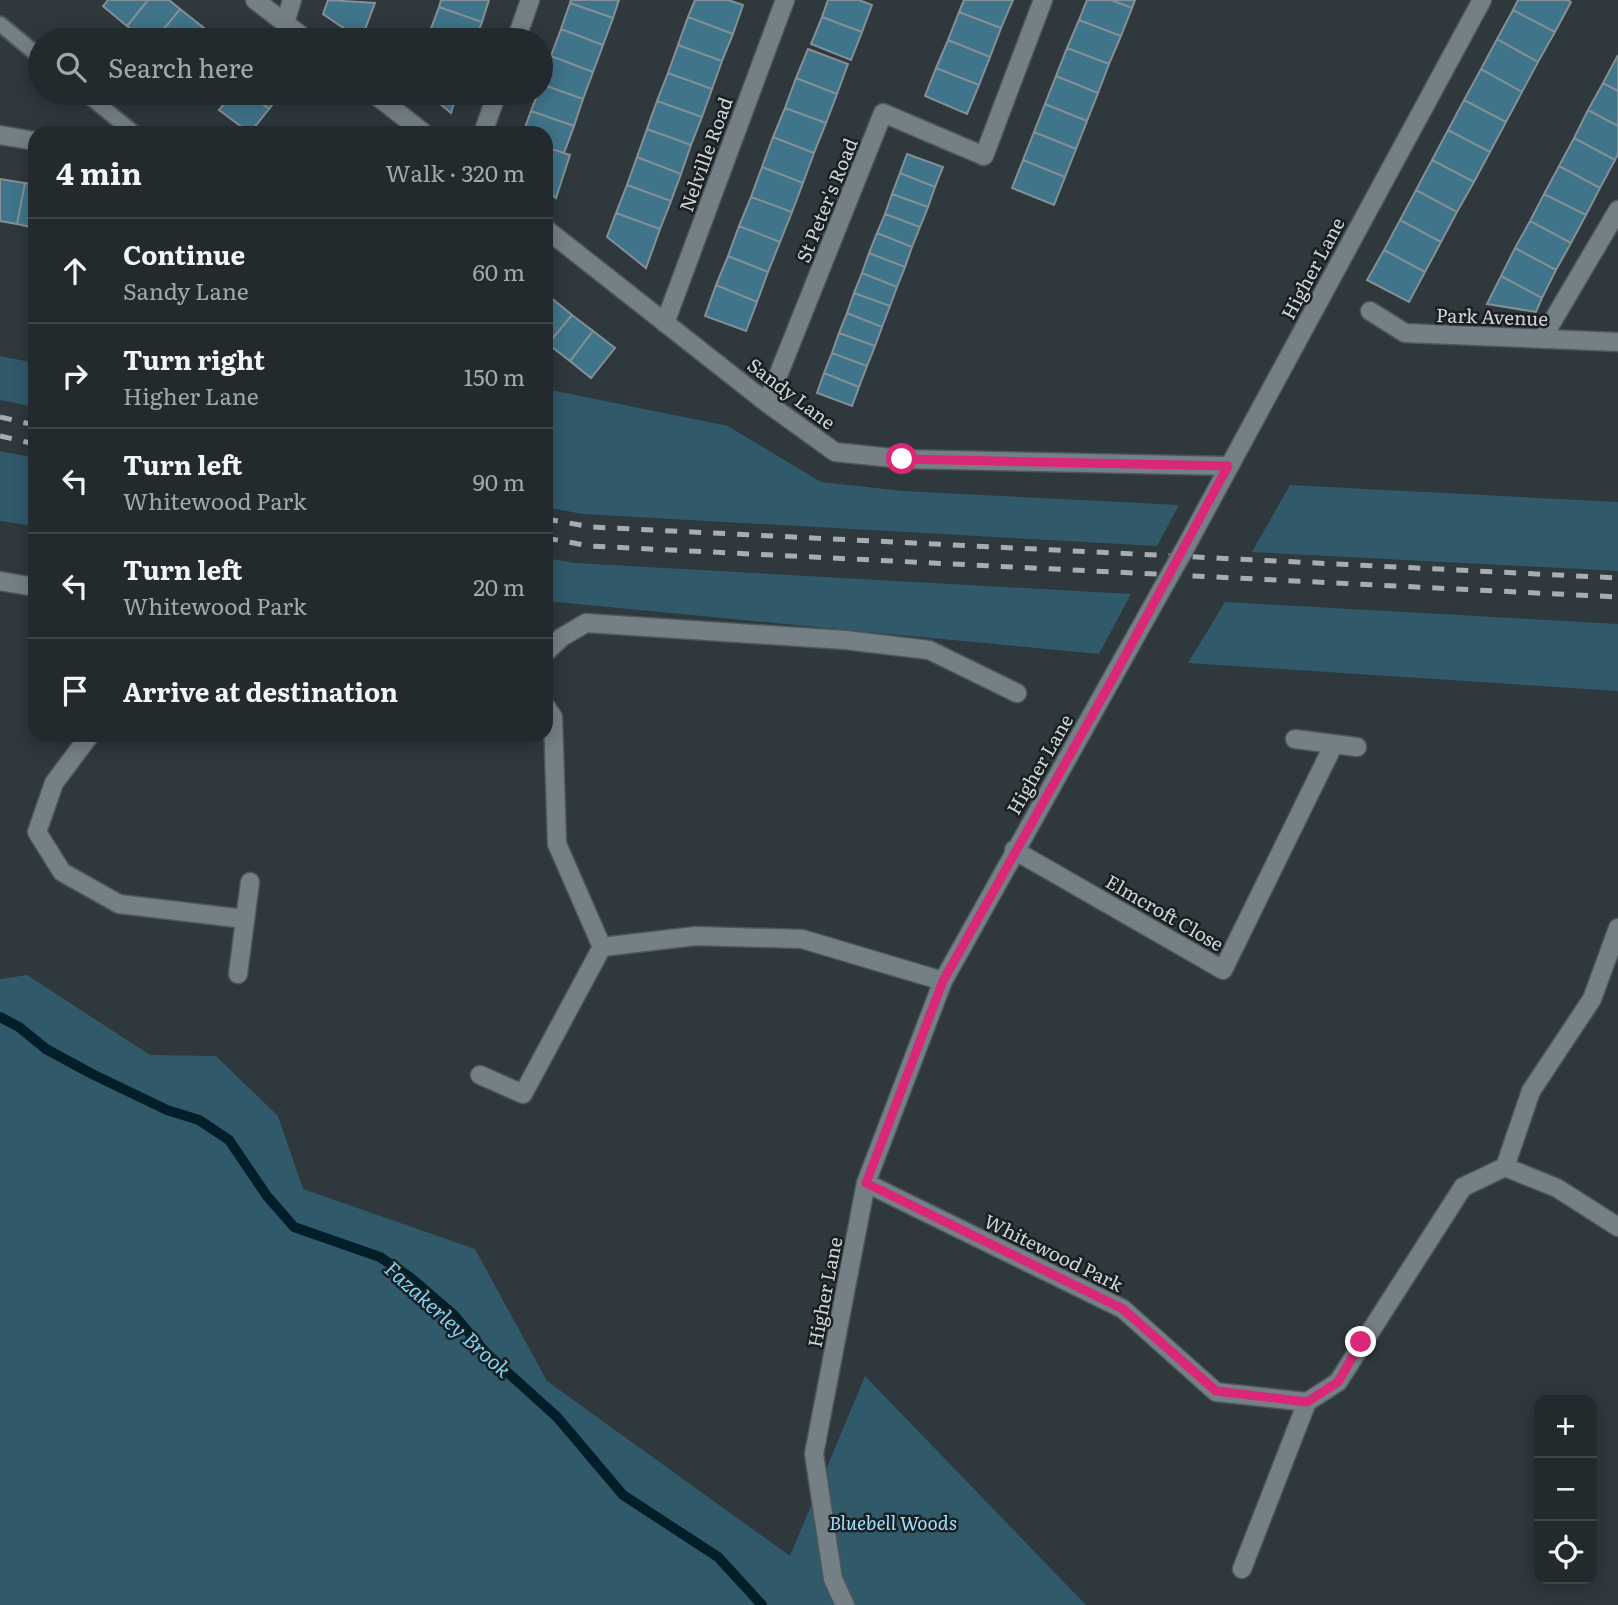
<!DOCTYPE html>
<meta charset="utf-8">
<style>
:root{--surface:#222a2e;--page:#2e363a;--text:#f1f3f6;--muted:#a2a7aa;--line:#3f464a}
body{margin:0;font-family:Literata,serif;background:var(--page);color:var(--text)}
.controls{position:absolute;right:21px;bottom:21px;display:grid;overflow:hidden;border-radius:14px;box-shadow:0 4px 18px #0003}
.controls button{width:63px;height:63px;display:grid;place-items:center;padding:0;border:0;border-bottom:2px solid var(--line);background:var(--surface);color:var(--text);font:35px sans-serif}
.stop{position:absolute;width:21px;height:21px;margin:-16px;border:5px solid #db2777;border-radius:50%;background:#fff}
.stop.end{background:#db2777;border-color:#fff;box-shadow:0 2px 7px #0008}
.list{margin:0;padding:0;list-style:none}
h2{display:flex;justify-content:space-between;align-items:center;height:91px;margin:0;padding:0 28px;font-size:30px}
h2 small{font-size:23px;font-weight:400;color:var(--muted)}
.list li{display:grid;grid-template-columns:46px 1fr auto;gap:21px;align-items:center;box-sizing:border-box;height:105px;padding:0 28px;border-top:2px solid var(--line)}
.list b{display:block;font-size:26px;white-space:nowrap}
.list p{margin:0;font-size:23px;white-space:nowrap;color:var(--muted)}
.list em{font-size:23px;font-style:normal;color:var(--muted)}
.icon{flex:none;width:38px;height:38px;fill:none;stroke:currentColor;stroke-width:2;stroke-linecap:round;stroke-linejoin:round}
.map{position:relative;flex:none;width:1618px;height:1605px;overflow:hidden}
.search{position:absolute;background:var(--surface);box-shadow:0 4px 18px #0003;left:28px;top:28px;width:525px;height:77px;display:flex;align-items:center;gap:18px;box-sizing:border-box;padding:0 24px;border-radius:38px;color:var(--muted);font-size:26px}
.panel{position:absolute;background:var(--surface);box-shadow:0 4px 18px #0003;left:28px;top:126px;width:525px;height:616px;border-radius:21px}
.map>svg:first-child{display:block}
.green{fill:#30596a}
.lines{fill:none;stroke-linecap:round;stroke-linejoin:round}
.stream{stroke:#021e29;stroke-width:10}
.building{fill:#40748a;stroke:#849095;stroke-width:2}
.lane-casing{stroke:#4e565a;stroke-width:18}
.street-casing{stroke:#4e565a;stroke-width:21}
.lane{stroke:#748085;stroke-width:14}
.street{stroke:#748085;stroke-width:18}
.rail{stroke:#a7aeb2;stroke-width:5;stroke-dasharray:12 12;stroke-linecap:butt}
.street-bridge-casing{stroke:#4e565a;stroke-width:21;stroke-linecap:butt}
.street-bridge{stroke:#748085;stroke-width:18}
.route{stroke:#db2777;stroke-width:9}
.labels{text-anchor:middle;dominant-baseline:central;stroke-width:5;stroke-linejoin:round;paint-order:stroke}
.street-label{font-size:19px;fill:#cfd5d8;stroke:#1a1f21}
.park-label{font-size:19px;font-style:italic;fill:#a0e1fe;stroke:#1a1f21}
.water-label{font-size:21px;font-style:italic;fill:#7fd3f6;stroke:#1a1f21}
</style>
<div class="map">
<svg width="1618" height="1605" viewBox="0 0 1618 1605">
<rect width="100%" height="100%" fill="#2e383d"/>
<path class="green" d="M0 356 35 363V407L0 400Z
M546 389 728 426 821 482 903 491 1179 505 1157 546 582 514 546 507Z
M0 451 35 458V526L0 521Z
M1290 485 1618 502V571L1252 552Z
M546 558 575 563 1131 594 1099 654 546 601Z
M1225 602 1618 624V691L1188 663Z
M27 975 150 1055 216 1056 278 1116 303 1189 475 1249 547 1381 790 1556 865 1376 1086 1605H0V979Z"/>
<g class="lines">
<path class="stream" d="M0 1017 19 1027 46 1049 92 1074 167 1110 199 1120 229 1140 267 1196 294 1227 380 1257 411 1278 454 1315 486 1353 557 1417 623 1495 718 1557 762 1605"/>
</g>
<path class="building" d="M108 0H148L127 26 103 6Z
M148 0H169L180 9 155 40H145L127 26Z
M328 0 375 3 361 40 323 14Z
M441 0H489L482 22 439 7Z
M571 0H619L613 18 570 3Z
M695 0H728L743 5 733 34 688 17Z
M828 0H859L872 5 862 32 822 17Z
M964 0H1013L1001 28 959 12Z
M1087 0H1111L1132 8 1121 36 1079 20Z
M1111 0H1135L1132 8Z
M1518 0H1568L1571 2 1555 32 1513 10Z
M570 3 613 18 603 45 561 29Z
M439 7 482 22 475 40H446L429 34Z
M180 9 204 28 194 40H155Z
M1513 10 1555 32 1538 62 1497 39Z
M959 12 1001 28 990 57 948 40Z
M688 17 733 34 722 61 678 45Z
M822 17 862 32 851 60 811 44Z
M1079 20 1121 36 1109 64 1067 48Z
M204 28 220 40H194Z
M561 29 603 45 593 72 551 56Z
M1497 39 1538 62 1522 92 1481 69Z
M948 40 990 57 979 85 936 68Z
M678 45 722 61 712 89 668 73Z
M1067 48 1109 64 1098 93 1056 76Z
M808 49 848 64 837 94 796 78Z
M1618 55V91L1603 83Z
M551 56 593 72 583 99 541 84Z
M936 68 979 85 967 114 925 96Z
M1481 69 1522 92 1506 122 1464 100Z
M668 73 712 89 702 117 657 101Z
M1056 76 1098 93 1087 121 1045 104Z
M796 78 837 94 826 123 785 108Z
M1603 83 1618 91V126L1588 110Z
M541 84 583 99 574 126 531 111 538 93H541Z
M233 93H249L269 109 250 133 219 110Z
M249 93H281L269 109Z
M427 93H457L451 113Z
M1464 100 1506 122 1490 152 1448 130Z
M657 101 702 117 691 145 647 129Z
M1045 104 1087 121 1076 149 1034 132Z
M785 108 826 123 814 153 773 137Z
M1588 110 1618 126V154L1615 160 1574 138Z
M531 111 574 126 564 153 546 147V133H523Z
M647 129 691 145 681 174 637 157Z
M1448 130 1490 152 1474 182 1432 160Z
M1034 132 1076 149 1065 177 1023 160Z
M773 137 814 153 803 183 762 167Z
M1574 138 1615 160 1600 188 1559 166Z
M546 147 570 155 556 198 546 190Z
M907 154 943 167 935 187 900 173Z
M637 157 681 174 671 201 627 185Z
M1023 160 1065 177 1054 205 1012 188Z
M1432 160 1474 182 1457 212 1416 190Z
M1559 166 1600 188 1586 215 1544 194Z
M762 167 803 183 792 212 751 197Z
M900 173 935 187 928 207 892 194Z
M0 179 25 183 17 224 0 221Z
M25 183 35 185V228L17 224Z
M627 185 671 201 660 229 616 213Z
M1416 190 1457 212 1441 242 1400 220Z
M892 194 928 207 920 227 885 214Z
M1544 194 1586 215 1571 243 1530 221Z
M751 197 792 212 780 242 739 226Z
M616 213 660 229 646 268 607 237Z
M885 214 920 227 912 247 877 233Z
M1400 220 1441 242 1425 272 1384 250Z
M1530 221 1571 243 1556 270 1515 248Z
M739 226 780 242 768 272 728 256Z
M877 233 912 247 905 267 869 253Z
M1515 248 1556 270 1542 298 1501 276Z
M1384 250 1425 272 1409 302 1367 280Z
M869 253 905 267 897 287 862 273Z
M728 256 768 272 757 302 716 285Z
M862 273 897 287 890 306 854 293Z
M1501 276 1542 298 1536 312 1487 304Z
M716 285 757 302 746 331 705 316Z
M854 293 890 306 882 327 847 313Z
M550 297 572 315 548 344 546 303Z
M847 313 882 327 875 346 839 333Z
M572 315 593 331 570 361 548 344Z
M593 331 615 348 591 378 570 361Z
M839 333 875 346 867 366 832 353Z
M832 353 867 366 859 387 824 373Z
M824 373 859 387 852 406 817 393Z"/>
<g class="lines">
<defs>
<path id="lane" d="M0 24 40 57
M85 93 134 133"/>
<path id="street" d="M255 0 307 40
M285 23 292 0
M516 40 530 0
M373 93 424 133
M483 133 497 93
M0 135 35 141
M546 229 767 403 835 452 902 459 1228 466
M1370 311 1405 333 1618 342
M665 323 785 0
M1542 339 1618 210
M767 403 883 113 984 156 1043 0
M1184 550 1482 0
M0 581 35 587
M546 652 562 637 586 623 845 640 929 650 1017 693
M546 707 553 717 557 844 602 947 696 936 802 939 943 981
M90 735 54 783 37 832 62 872 119 904 245 919
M1295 739 1357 747
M1014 850 1223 970 1334 744
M238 974 250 882
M480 1075 523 1094 602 947
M1505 1167 1531 1091 1592 999 1618 928
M866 1183 1123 1309 1216 1392 1307 1402 1338 1382 1463 1187 1505 1167 1557 1188 1618 1227
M1242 1569 1307 1402
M845 1605 833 1579 814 1454 866 1183 943 981 1157 598"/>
</defs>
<use href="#lane" class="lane-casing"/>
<use href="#street" class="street-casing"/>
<use href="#lane" class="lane"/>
<use href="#street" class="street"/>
<path class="rail" d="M0 417 35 425
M0 436 35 444
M546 519 592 527 1618 578
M546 538 590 546 1618 597"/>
<defs>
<path id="street-bridge" d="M1157 598 1184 550"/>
</defs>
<use href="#street-bridge" class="street-bridge-casing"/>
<use href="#street-bridge" class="street-bridge"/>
</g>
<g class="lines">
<path class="route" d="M902 459 1228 466 1112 680 943 981 866 1183 1123 1309 1216 1391 1307 1402 1338 1382 1361 1342"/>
</g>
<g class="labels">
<g class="street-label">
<text transform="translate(705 154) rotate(-70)">Nelville Road</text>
<text transform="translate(826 200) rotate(-68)">St Peter's Road</text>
<text transform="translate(1312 268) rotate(-62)">Higher Lane</text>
<text transform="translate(1492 316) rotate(2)">Park Avenue</text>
<text transform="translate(792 393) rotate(37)">Sandy Lane</text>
<text transform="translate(1039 764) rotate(-60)">Higher Lane</text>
<text transform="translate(1165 912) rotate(30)">Elmcroft Close</text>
<text transform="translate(1054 1252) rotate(26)">Whitewood Park</text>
<text transform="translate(824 1292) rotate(-79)">Higher Lane</text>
</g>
<g class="park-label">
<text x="893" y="1522">Bluebell Woods</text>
</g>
<g class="water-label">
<text transform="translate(449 1318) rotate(42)">Fazakerley Brook</text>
</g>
</g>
</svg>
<div class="controls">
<button>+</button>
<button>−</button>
<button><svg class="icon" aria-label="locate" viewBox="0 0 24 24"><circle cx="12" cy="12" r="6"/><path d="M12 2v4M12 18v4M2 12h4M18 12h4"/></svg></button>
</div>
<div class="stop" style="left:902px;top:459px"></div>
<div class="stop end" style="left:1361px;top:1342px"></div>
<div class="search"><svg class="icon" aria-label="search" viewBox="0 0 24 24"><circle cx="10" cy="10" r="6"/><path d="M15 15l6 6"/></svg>Search here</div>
<section class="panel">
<h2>4 min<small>Walk · 320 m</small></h2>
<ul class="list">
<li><svg class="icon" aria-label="ahead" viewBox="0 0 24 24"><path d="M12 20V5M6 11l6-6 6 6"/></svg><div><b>Continue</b><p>Sandy Lane</p></div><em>60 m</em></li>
<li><svg class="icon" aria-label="right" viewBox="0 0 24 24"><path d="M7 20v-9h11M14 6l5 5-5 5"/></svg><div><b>Turn right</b><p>Higher Lane</p></div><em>150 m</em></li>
<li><svg class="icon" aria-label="left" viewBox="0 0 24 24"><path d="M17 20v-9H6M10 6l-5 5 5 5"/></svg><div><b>Turn left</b><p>Whitewood Park</p></div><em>90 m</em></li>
<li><svg class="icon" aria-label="left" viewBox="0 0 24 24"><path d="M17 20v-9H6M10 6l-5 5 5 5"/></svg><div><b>Turn left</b><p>Whitewood Park</p></div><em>20 m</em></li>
<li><svg class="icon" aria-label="arrive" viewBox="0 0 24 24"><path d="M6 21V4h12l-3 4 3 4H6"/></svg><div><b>Arrive at destination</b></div></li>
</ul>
</section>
</div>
